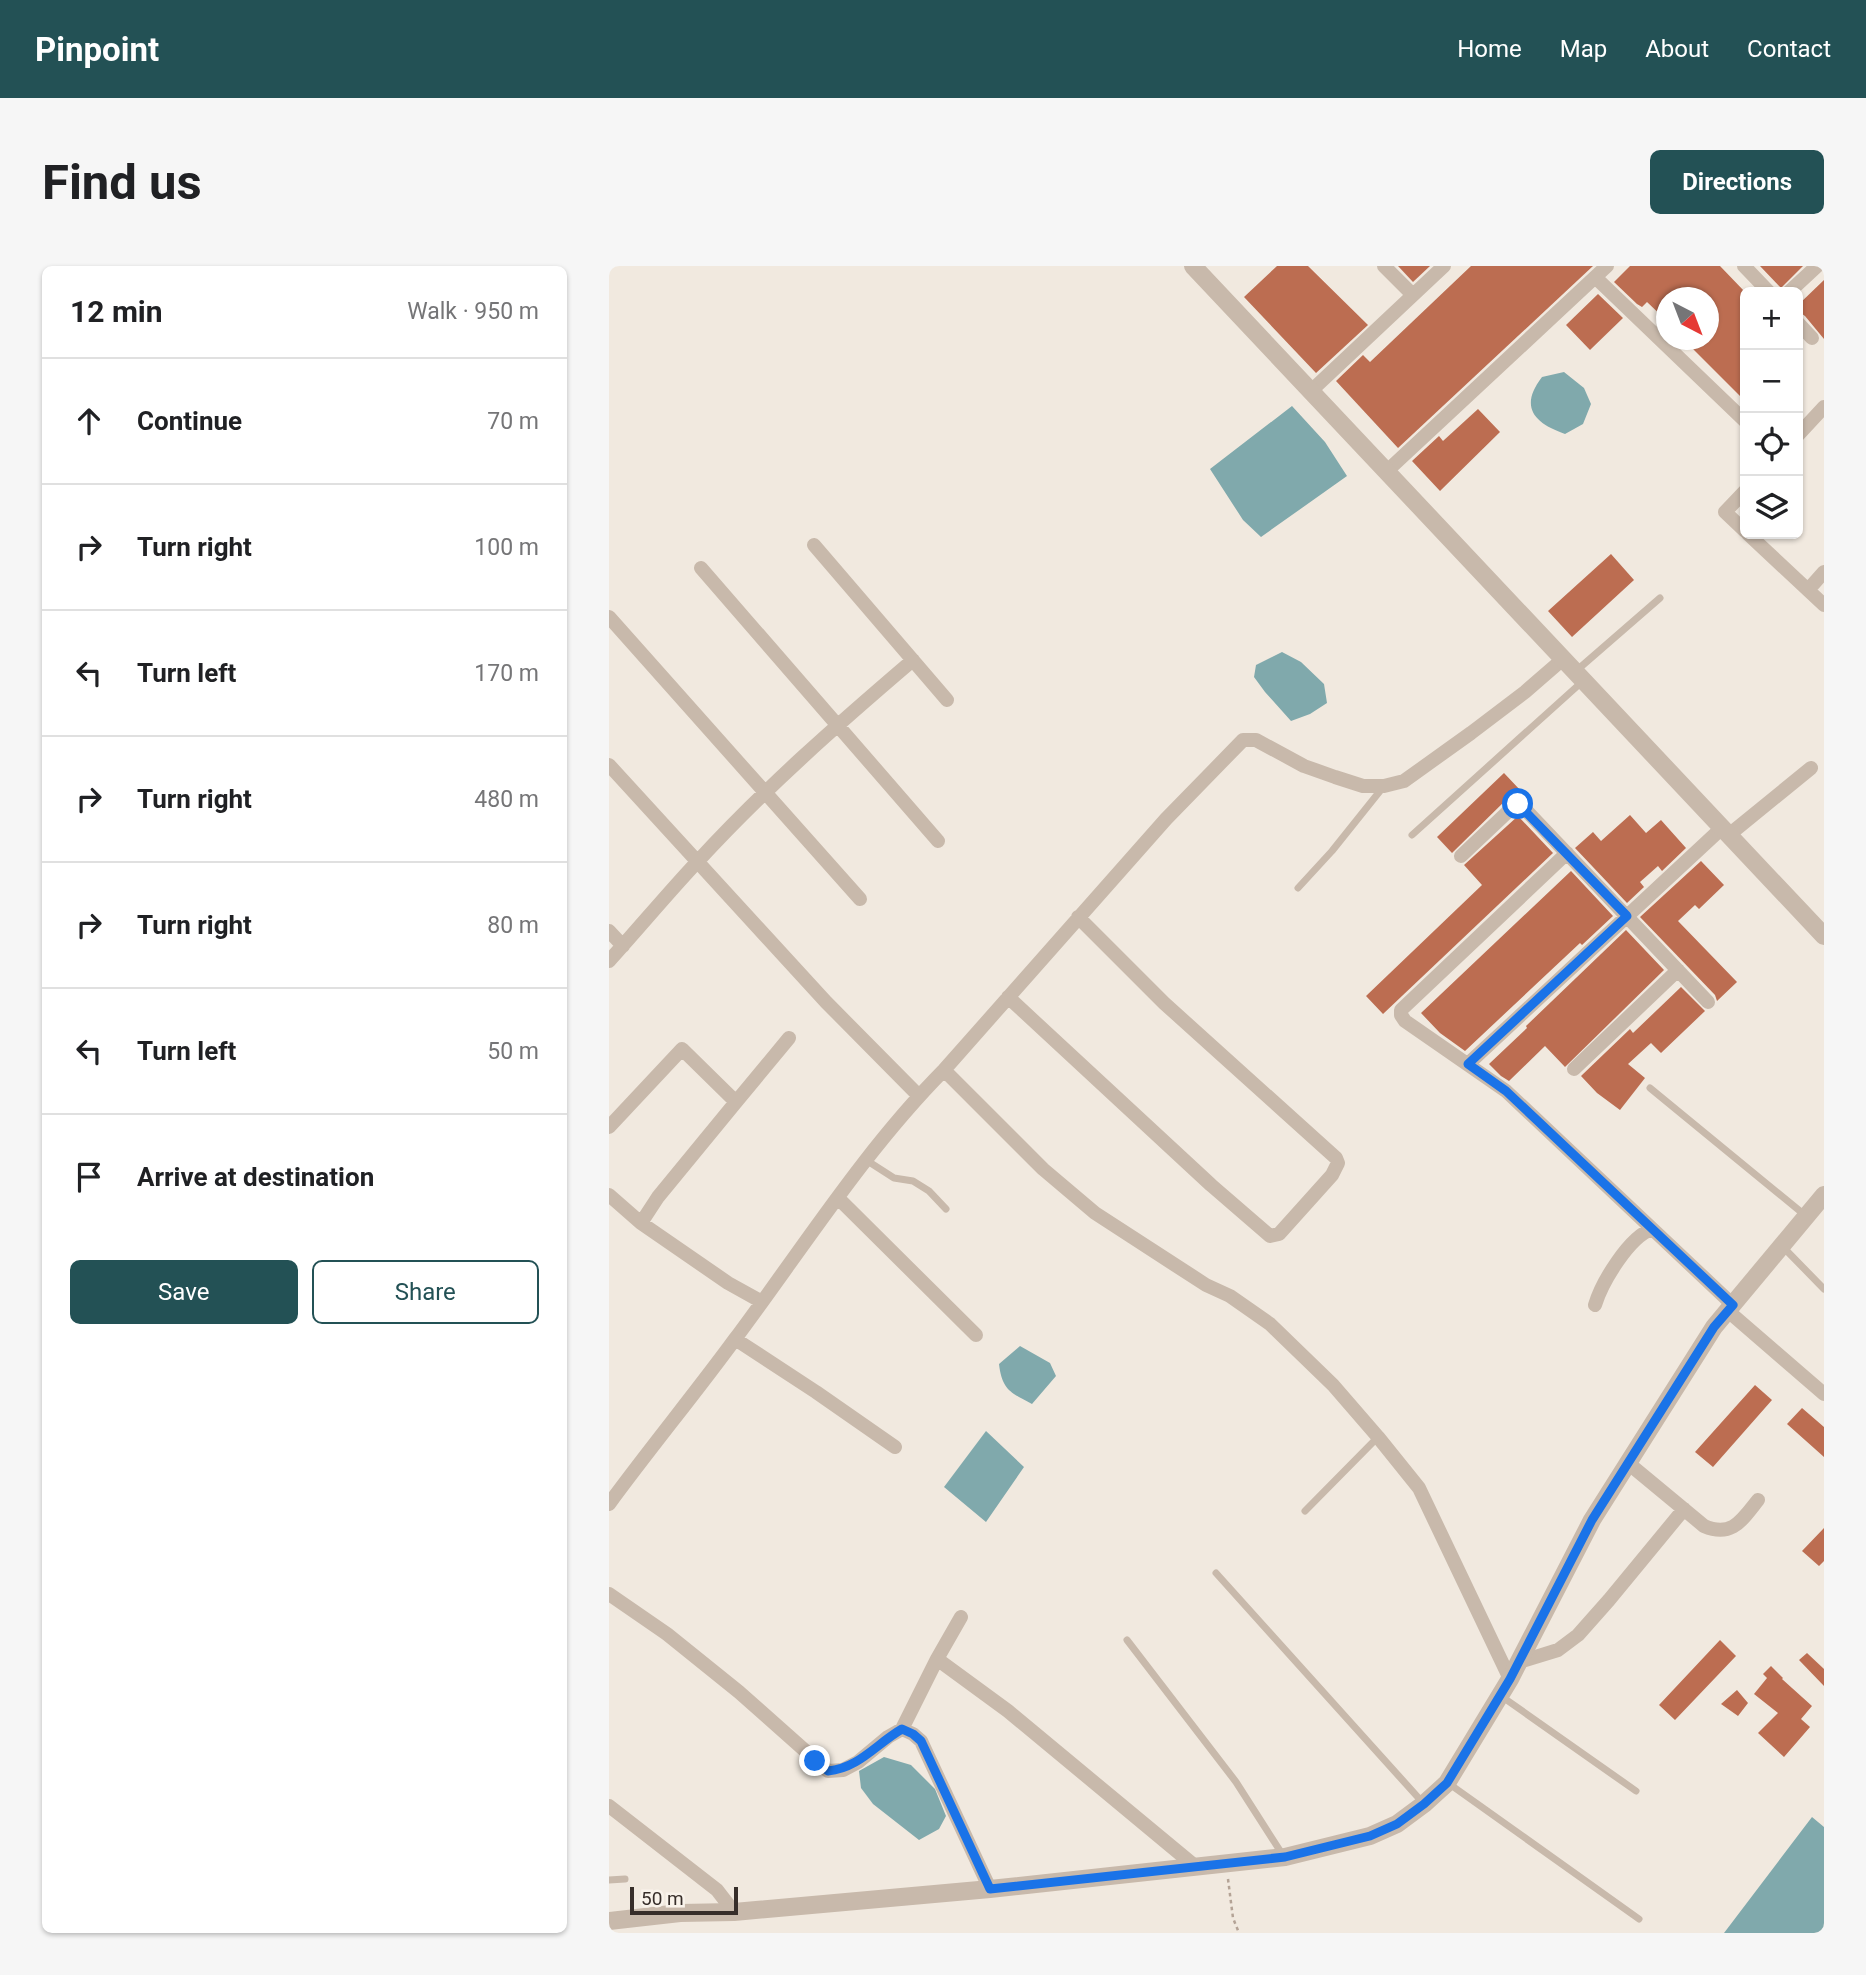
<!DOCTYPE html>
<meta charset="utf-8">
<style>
:root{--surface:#fff;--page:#f6f6f6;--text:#202124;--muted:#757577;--line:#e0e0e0;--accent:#235155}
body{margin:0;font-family:Roboto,sans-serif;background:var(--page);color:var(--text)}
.controls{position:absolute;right:21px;top:21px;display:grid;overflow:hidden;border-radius:10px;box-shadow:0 2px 5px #0004}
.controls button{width:63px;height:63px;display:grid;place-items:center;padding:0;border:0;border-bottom:2px solid var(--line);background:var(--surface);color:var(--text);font:35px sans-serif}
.compass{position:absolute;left:1047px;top:21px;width:63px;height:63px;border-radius:50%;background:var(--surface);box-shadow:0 2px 5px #0004;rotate:138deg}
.scale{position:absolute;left:21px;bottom:18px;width:108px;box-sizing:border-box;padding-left:7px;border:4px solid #372e2a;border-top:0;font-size:19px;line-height:24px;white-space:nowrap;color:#372e2a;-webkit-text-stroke:5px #f9f3eb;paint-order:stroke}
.stop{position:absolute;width:21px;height:21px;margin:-16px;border:5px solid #1a73e8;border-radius:50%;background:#fff}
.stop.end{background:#1a73e8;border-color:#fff;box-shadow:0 2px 7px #0008}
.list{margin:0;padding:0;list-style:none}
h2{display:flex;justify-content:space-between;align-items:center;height:91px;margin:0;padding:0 28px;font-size:30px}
h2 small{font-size:23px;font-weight:400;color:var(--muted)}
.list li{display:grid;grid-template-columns:46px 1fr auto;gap:21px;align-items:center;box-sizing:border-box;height:126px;padding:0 28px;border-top:2px solid var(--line)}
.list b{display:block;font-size:26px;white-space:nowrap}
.list em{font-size:23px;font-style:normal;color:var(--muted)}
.actions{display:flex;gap:14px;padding:21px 28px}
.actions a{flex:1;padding:16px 0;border:2px solid var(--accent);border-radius:10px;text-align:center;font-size:24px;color:var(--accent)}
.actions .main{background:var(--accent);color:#fff}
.icon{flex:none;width:38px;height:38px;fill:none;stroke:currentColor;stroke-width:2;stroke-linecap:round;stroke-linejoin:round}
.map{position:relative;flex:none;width:1215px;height:1667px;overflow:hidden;border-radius:10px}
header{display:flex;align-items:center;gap:42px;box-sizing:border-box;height:98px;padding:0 35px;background:var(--accent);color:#fff}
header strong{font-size:33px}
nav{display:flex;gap:38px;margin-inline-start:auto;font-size:24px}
.intro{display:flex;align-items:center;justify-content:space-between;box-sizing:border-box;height:168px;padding:0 42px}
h1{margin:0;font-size:49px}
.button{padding:18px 32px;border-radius:10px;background:var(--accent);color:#fff;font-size:24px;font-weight:700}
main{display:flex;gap:42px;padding:0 42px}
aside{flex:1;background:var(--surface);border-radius:10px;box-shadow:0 2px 5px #0004}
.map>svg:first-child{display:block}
.water{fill:#80a9ac}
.building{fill:#bc6d51}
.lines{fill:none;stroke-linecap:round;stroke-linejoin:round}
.path{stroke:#b4a396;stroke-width:2.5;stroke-dasharray:3.5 3.5;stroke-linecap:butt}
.service{stroke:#c8b9ab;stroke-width:7}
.minor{stroke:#c8b9ab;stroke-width:14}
.tertiary{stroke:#c8b9ab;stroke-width:18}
.route{stroke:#1a73e8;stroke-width:9}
</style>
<header>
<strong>Pinpoint</strong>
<nav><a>Home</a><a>Map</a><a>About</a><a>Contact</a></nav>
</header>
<div class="intro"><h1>Find us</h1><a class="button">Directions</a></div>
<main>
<aside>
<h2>12 min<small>Walk · 950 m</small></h2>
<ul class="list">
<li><svg class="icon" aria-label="ahead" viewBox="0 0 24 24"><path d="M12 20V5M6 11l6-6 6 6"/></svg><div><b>Continue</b></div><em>70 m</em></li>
<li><svg class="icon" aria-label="right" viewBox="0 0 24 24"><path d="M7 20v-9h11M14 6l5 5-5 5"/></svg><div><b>Turn right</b></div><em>100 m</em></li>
<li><svg class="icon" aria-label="left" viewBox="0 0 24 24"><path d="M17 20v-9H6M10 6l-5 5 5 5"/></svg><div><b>Turn left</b></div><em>170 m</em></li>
<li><svg class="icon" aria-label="right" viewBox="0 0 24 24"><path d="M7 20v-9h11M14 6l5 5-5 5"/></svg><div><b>Turn right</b></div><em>480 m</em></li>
<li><svg class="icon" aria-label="right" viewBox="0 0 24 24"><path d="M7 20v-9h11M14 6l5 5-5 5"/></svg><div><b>Turn right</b></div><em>80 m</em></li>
<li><svg class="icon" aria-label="left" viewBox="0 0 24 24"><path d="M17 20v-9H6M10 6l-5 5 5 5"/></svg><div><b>Turn left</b></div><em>50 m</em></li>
<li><svg class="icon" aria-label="arrive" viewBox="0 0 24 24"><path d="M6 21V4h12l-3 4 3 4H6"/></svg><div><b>Arrive at destination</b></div></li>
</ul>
<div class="actions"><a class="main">Save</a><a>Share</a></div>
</aside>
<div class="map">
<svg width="1215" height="1667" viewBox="0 0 1215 1667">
<rect width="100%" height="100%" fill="#f1e9df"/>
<path class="water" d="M955 106 975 122 982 138 974 158 956 168C925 157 910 141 933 111Z
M683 140 716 176 738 210 652 271 634 254 601 203Z
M673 386 692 396 715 418 718 437 701 448 682 455 656 426 645 411 647 399Z
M411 1080 441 1097 447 1110 423 1138C402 1127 393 1124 390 1098Z
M377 1165 415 1201 377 1256 335 1221Z
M275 1491 302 1499 326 1523 337 1550 330 1563 310 1574 264 1538 252 1522 250 1505Z
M1203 1551 1215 1561V1667H1115Z"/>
<path class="building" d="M668 0H699L759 59 707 107 635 31Z
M789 0H821L804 16Z
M862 0H984L789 182 727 115 754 89 761 96Z
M1021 0H1111L1136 26V135L1075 74H1100V32H1058V55L1038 36 1033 41 1028 38 1005 16Z
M1151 0H1194L1172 22Z
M1215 14V73L1196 50 1189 45V39Z
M989 28 1014 52 981 84 957 59Z
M869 143 891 166 831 225 803 195 830 170 834 175Z
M1002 288 1025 314 963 371 939 345Z
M895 507 912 525 899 532 843 587 828 571Z
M1021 549 1037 567 1052 554 1077 582 1053 605 1049 600 1031 616 1035 621 1018 637 966 582 984 566 992 575Z
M909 550 944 587 774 748 757 730 873 619 855 599Z
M1092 595 1115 619 1090 643 1086 639 1069 655 1128 716 1108 735 1106 729 1031 651Z
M962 605 1004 650 973 679 971 677 856 785 831 767 812 747Z
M1017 664 1055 704 956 801 936 780 900 815 892 810 880 798 918 762 917 760Z
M1072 721 1096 745 1052 787 1042 777 1019 798 1036 812 1011 844 988 827 972 810 1021 763 1024 767Z
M1146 1119 1163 1134 1104 1201 1086 1186Z
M1193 1142 1215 1161V1191L1178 1158Z
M1215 1262V1295L1210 1300 1193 1285Z
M1111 1374 1127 1390 1066 1454 1050 1439Z
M1198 1387 1215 1403V1420L1190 1394Z
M1162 1400 1174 1412 1173 1413 1203 1440 1192 1453 1201 1461 1175 1491 1149 1467 1169 1447 1145 1428 1158 1412 1154 1408Z
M1128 1424 1139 1437 1129 1450 1112 1438Z"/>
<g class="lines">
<path class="path" d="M619 1613 624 1652 630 1667"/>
<path class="service" d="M967 405 1051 332
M803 569 974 415
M689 622 723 585 775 520
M1041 822 1197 950
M257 894 285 912 304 915 320 925 337 943
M1174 981 1215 1023
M696 1245 769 1171
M607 1307 815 1538
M518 1374 627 1516 675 1591
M892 1430 1027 1525
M839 1517 1030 1653
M0 1614 16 1613"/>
<path class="minor" d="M775 0 804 29
M1135 0 1160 26
M986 11 1136 155
M1180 26 1208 0
M1189 57 1203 72
M702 125 835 0
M1189 169 1215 141
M778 205 998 0
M1136 225 1116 246 1136 265
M1139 268 1215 339
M205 279 338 434
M92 302 329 575
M1199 324 1215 306
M0 351 251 633
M0 499 217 736 310 830
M1121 568 1202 502
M958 587 792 744V749L796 755 897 825 1124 1039
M852 590 906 539H912L1099 736
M0 665 14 680
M0 695C30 662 58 628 89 595 155 523 229 458 304 394
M399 731 602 919 661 970 670 968 723 909 729 897 727 892 555 737 469 651
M859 798 1114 561
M965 803 1069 704
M335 804 434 903 486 947 597 1019 621 1030 661 1058 724 1119 769 1171 810 1222 901 1413
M0 861 73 783 127 836 180 772
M0 929 32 957 119 1017 153 1036
M229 932 367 1069
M32 957 49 931 127 836
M986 1039C993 1016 1020 971 1043 963
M1119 1045 1215 1128
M126 1073 207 1126 286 1181
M1019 1197 1095 1260C1123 1272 1133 1254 1149 1234
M0 1238C41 1182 85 1129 126 1073 194 982 255 885 335 804L557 553 634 474H647L695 500 726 511 754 520H775L795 515 862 467 916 426 954 393
M0 1328 58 1368 130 1426 219 1505 234 1504 249 1496 279 1471 293 1463 328 1393 352 1351
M328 1393 399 1445 587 1601
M910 1396 949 1384 969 1369 1000 1334 1075 1243
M293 1463 304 1468 312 1475 381 1623
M0 1540 108 1624 125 1646"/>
<path class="tertiary" d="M584 0 1215 670
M0 1655 71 1647 125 1646 381 1623 676 1591 761 1570 788 1558 815 1538 838 1517 901 1413 983 1254 1105 1061 1215 929"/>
</g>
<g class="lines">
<path class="route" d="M206 1495 219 1505C250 1502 267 1478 293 1463L304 1468 312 1475 381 1623 676 1591 761 1570 788 1558 815 1538 838 1517 901 1413 983 1254 1105 1061 1124 1039 897 825 859 798 1018 650 909 538"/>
</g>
</svg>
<div class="controls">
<button>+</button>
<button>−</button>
<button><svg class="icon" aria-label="locate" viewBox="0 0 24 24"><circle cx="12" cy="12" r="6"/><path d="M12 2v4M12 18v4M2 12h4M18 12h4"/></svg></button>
<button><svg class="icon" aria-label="layers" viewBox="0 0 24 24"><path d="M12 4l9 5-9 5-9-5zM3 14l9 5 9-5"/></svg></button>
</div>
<svg class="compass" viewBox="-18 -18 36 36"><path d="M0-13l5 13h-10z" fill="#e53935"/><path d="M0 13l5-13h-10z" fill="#757577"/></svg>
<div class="scale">50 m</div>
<div class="stop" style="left:909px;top:538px"></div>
<div class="stop end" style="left:206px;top:1495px"></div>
</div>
</main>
